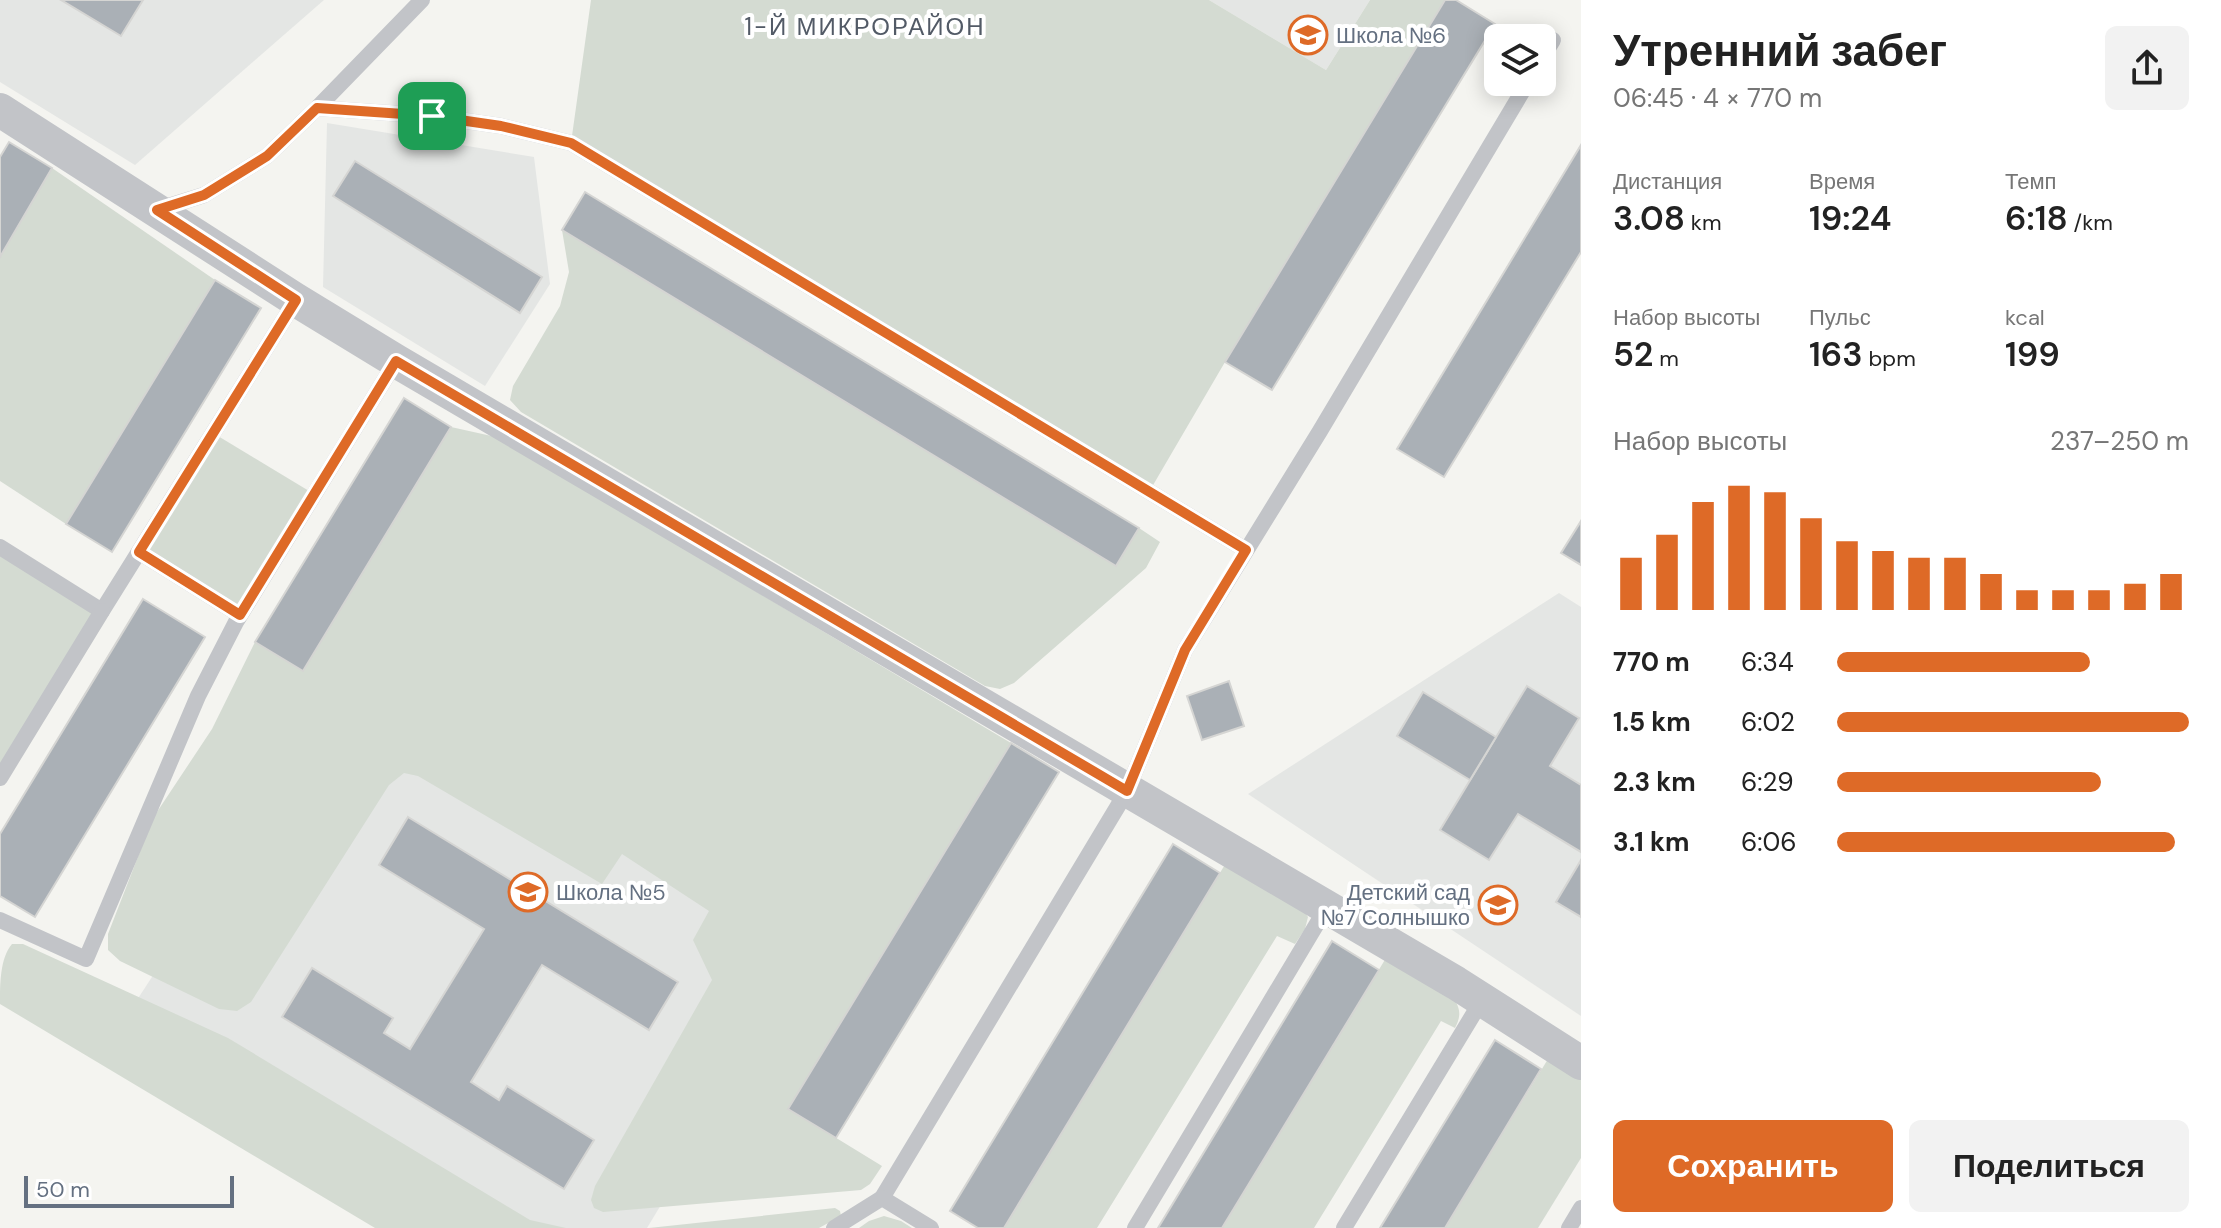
<!DOCTYPE html>
<html lang="ru">
<meta charset="utf-8">
<style>
body{margin:0;font-family:"DM Sans",sans-serif;background:#f2f2f2;color:#222;height:100vh;display:flex;flex-direction:column;font-size:30px;white-space:nowrap}
*{box-sizing:border-box;margin:0}
p{font-size:26px;color:#767676}
.icon{flex:none;width:44px;height:44px;fill:none;stroke:currentColor;stroke-width:2;stroke-linecap:round;stroke-linejoin:round}
.map{position:relative;flex:1;overflow:hidden}
.drawer{display:flex;flex-direction:column;background:#fff;width:640px}
.drawer>*{flex:none}
.controls{position:absolute;left:1484px;top:24px;display:grid;gap:16px}
.controls a{display:grid;place-items:center;width:72px;height:72px;border-radius:12px;background:#fff;box-shadow:0 4px 20px #0003;font-size:40px}
.scale{position:absolute;left:24px;bottom:20px;width:210px;box-sizing:border-box;padding-left:8px;border:4px solid #647081;border-top:0;font-size:22px;line-height:28px;white-space:nowrap;color:#647081;-webkit-text-stroke:6px #fff;paint-order:stroke}
.pin{position:absolute;display:grid;place-items:center;width:68px;height:68px;color:#fff;margin:-34px;border-radius:16px;box-shadow:0 4px 12px #0006}
.round{display:grid;place-items:center;flex:none;width:84px;height:84px;border-radius:12px;background:#f2f2f2}
.headline{display:flex;align-items:center;justify-content:space-between;height:136px;padding:0 32px}
h1{font-size:44px;font-weight:600;line-height:60px}
.figures{display:grid;grid-template-columns:repeat(3,1fr);gap:12px;height:136px;padding:8px 32px}
.figures div{display:grid;align-content:center}
.figures b{font-size:34px;font-weight:600}
.figures small{font-size:22px;font-weight:400}
.figures p{font-size:22px}
.chart{height:224px;padding:16px 32px}
.chart p{display:flex;justify-content:space-between}
.chart svg{width:100%;height:144px;margin-top:8px;stroke:#de6a27;stroke-width:6}
.button{display:flex;gap:16px;margin-top:auto;padding:16px 32px}
.button a{flex:1;height:92px;border-radius:12px;background:#de6a27;color:#fff;font-size:32px;font-weight:600;line-height:92px;text-align:center}
.button a+a{background:#f2f2f2;color:#222}
ul{padding:0 32px;list-style:none;font-size:26px}
li{display:grid;grid-template-columns:128px 96px 1fr;align-items:center;height:60px}
li i{height:20px;border-radius:10px;background:#de6a27}
main{display:flex;flex:1;min-height:0}
.map>svg:first-child{display:block}
.built{fill:#e4e6e4}
.green{fill:#d4dbd2}
.building{fill:#aab0b6;stroke:#d5d5d3;stroke-width:2}
.lines{fill:none;stroke-linecap:round;stroke-linejoin:round}
.service{stroke:#c2c4c8;stroke-width:16}
.minor{stroke:#c2c4c8;stroke-width:34}
.route-casing{stroke:#fff;stroke-width:16}
.route{stroke:#de6a27;stroke-width:10}
.labels{text-anchor:middle;dominant-baseline:central;stroke-width:8;stroke-linejoin:round;paint-order:stroke}
.poi-label{font-size:22px;fill:#647081;stroke:#fff;text-anchor:start}
.neighbourhood-label{font-size:24px;letter-spacing:2px;fill:#525a66;stroke:#fff}
</style>
<main>
<div class="map">
<svg width="1581" height="1228" viewBox="0 0 1581 1228">
<rect width="100%" height="100%" fill="#f4f4f0"/>
<g class="built">
<polygon points="0,0 324,0 135,165 0,82"/>
<polygon points="1209,0 1370,0 1326,70"/>
<polygon points="327,123 534,157 550,284 485,386 323,287"/>
<polygon points="488,462 944,736 647,1228 393,1228 105,1049"/>
<polygon points="1559,593 1581,607 1581,1016 1248,794"/>
</g>
<g class="green">
<polygon points="591,0 1209,0 1326,70 1370,0 1445,0 1225,362 1149,492 571,143"/>
<polygon points="52,168 215,280 66,524 0,481 0,257"/>
<polygon points="562,230 1116,566 1139,528 1160,542 1146,568 1014,683 1000,689 985,686 521,412 510,400 513,386 560,306 569,272"/>
<polygon points="451,427 496,437 1011,743 789,1109 882,1166 870,1184 861,1190 603,1212 594,1208 591,1200 595,1186 712,980 693,940 709,911 622,854 602,884 418,776 404,773 389,785 251,1002 237,1011 219,1009 120,961 108,950 108,934 153,818 212,729 255,642 303,670"/>
<polygon points="213,433 314,494 240,615 139,552"/>
<polygon points="0,547 102,611 0,778"/>
<polygon points="1226,863 1302,908 1308,917 1305,929 1295,944 1277,936 1097,1228 1002,1228"/>
<path d="M12 944H23L228 1038 530 1220 566 1228H375L0 1004C0 984 0 958 12 944Z"/>
<path d="M1386 958 1456 1002C1461 1012 1460 1018 1455 1028L1441 1021 1314 1228H1222Z"/>
<polygon points="1548,1059 1581,1079 1581,1158 1538,1228 1445,1228"/>
<polygon points="835,1208 840,1211 841,1216 819,1228 649,1228"/>
<polygon points="884,1216 901,1221 912,1228 859,1228 869,1221"/>
</g>
<g class="building">
<polygon points="61,0 143,0 121,36"/>
<polygon points="1445,0 1456,0 1495,24 1272,390 1225,362"/>
<polygon points="9,142 52,168 0,257 0,157"/>
<polygon points="1581,145 1581,252 1444,477 1397,449"/>
<polygon points="355,161 542,277 520,313 333,196"/>
<polygon points="585,192 1139,528 1116,566 562,230"/>
<polygon points="215,280 261,308 112,552 66,524"/>
<polygon points="404,398 451,427 303,671 255,642"/>
<polygon points="1581,521 1581,565 1561,553"/>
<polygon points="143,599 205,637 35,917 0,896 0,834"/>
<polygon points="1229,681 1244,726 1202,740 1187,696"/>
<polygon points="1527,686 1579,718 1550,766 1581,785 1581,852 1518,814 1489,860 1440,830"/>
<polygon points="1423,692 1496,737 1470,780 1397,736"/>
<polygon points="1011,743 1059,772 836,1138 788,1109"/>
<polygon points="408,817 678,982 649,1030 542,965 471,1082 499,1100 507,1086 594,1140 564,1189 282,1017 312,968 393,1018 384,1033 410,1049 484,929 379,865"/>
<polygon points="1173,844 1220,873 1004,1228 978,1228 950,1211"/>
<polygon points="1581,860 1581,917 1556,902"/>
<polygon points="1332,941 1379,970 1222,1228 1158,1228"/>
<polygon points="1495,1040 1541,1069 1445,1228 1380,1228"/>
</g>
<g class="lines">
<g class="service">
<polyline points="422,0 317,108 432,116 501,126 571,143 1246,550"/>
<polyline points="1542,58 1553,40"/>
<polyline points="159,209 204,195 267,156 317,108"/>
<polyline points="0,547 102,611 296,300"/>
<polyline points="139,552 240,615"/>
<polyline points="0,778 102,611"/>
<polyline points="0,920 86,959 198,696 236,622 396,361"/>
<polyline points="882,1198 1127,791 1185,650 1320,431 1528,82"/>
<polyline points="834,1228 882,1198 931,1228"/>
<polyline points="1135,1228 1327,907"/>
<polyline points="1344,1228 1482,1000"/>
<polyline points="1569,1228 1581,1208"/>
</g>
<polyline class="minor" points="0,110 296,300 396,361 1456,983 1581,1063"/>
</g>
<g class="lines">
<defs>
<polygon id="route" points="317,108 432,116 501,126 571,143 1246,550 1185,650 1127,791 396,361 240,615 139,552 296,300 157,210 204,195 267,156"/>
</defs>
<use href="#route" class="route-casing"/>
<use href="#route" class="route"/>
</g>
<defs>
<symbol id="school-ring" viewBox="-11 -11 22 22"><circle r="9.5" fill="#fff" stroke="#de6a27" stroke-width="1.5"/><path d="M0-5L7-2L0 1L-7-2ZM-4 1L0 2.5L4 1V4Q0 6-4 4Z" fill="#de6a27"/></symbol>
</defs>
<g fill-rule="evenodd">
<use href="#school-ring" x="1286" y="13" width="44" height="44"/>
<use href="#school-ring" x="506" y="870" width="44" height="44"/>
<use href="#school-ring" x="1476" y="883" width="44" height="44"/>
</g>
<g class="labels">
<g class="poi-label">
<text x="1336" y="35">Школа №6</text>
<text x="556" y="892">Школа №5</text>
<text x="1470" y="892" text-anchor="end">Детский сад<tspan x="1470" dy="25">№7 Солнышко</tspan></text>
</g>
<g class="neighbourhood-label">
<text x="865" y="26">1-Й МИКРОРАЙОН</text>
</g>
</g>
</svg>
<div class="controls">
<a><svg class="icon" aria-label="layers" viewBox="0 0 24 24"><path d="M12 4l9 5-9 5-9-5zM3 14l9 5 9-5"/></svg></a>
</div>
<div class="scale">50 m</div>
<div class="pin" style="left:432px;top:116px;background:#1e9e55"><svg class="icon" aria-label="arrive" viewBox="0 0 24 24"><path d="M6 21V4h12l-3 4 3 4H6"/></svg></div>
</div>
<section class="drawer">
<div class="headline"><div><h1>Утренний забег</h1><p>06:45 · 4 × 770 m</p></div><a class="round"><svg class="icon" aria-label="share" viewBox="0 0 24 24"><path d="M12 15V3M7 8l5-5 5 5M5 13v7h14v-7"/></svg></a></div>
<div class="figures">
<div><p>Дистанция</p><b>3.08<small> km</small></b></div>
<div><p>Время</p><b>19:24</b></div>
<div><p>Темп</p><b>6:18<small> /km</small></b></div>
</div>
<div class="figures">
<div><p>Набор высоты</p><b>52<small> m</small></b></div>
<div><p>Пульс</p><b>163<small> bpm</small></b></div>
<div><p>kcal</p><b>199</b></div>
</div>
<div class="chart"><p><span>Набор высоты</span>237–250 m</p>
<svg viewBox="0 0 160 44" preserveAspectRatio="none"><path d="M5 44V28M15 44V21M25 44V11M35 44V6M45 44V8M55 44V16M65 44V23M75 44V26M85 44V28M95 44V28M105 44V33M115 44V38M125 44V38M135 44V38M145 44V36M155 44V33"/></svg>
</div>
<ul>
<li><b>770 m</b>6:34<i style="width:72%"></i></li>
<li><b>1.5 km</b>6:02<i style="width:100%"></i></li>
<li><b>2.3 km</b>6:29<i style="width:75%"></i></li>
<li><b>3.1 km</b>6:06<i style="width:96%"></i></li>
</ul>
<div class="button"><a>Сохранить</a><a>Поделиться</a></div>
</section>
</main>
